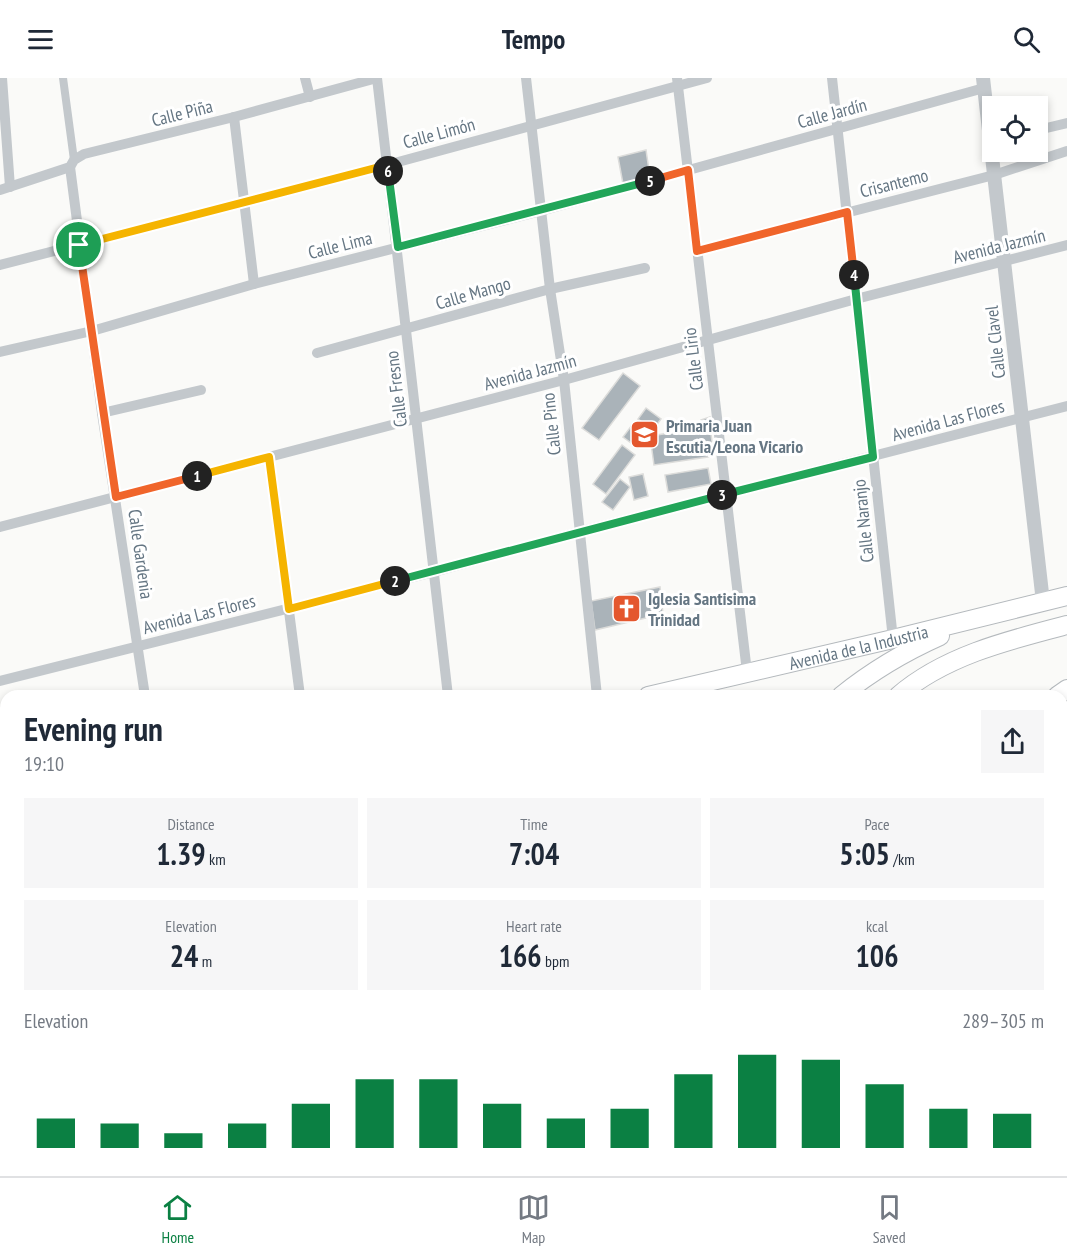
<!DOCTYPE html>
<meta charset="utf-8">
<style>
body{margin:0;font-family:"PT Sans Narrow",sans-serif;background:#f6f6f7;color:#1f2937;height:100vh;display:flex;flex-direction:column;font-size:22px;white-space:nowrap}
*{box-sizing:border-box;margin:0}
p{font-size:20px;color:#747a83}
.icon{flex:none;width:33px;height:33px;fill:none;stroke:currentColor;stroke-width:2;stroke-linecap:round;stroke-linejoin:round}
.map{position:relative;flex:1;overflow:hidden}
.sheet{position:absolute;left:0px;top:612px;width:1068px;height:486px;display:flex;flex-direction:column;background:#fff;border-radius:18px 18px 0 0;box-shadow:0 3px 9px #0003}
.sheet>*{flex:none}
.fabs{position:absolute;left:982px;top:18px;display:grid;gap:12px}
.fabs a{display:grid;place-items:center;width:66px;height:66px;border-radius:0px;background:#fff;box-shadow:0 3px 9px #0003;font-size:30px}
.pin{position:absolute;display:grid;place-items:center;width:51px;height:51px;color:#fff;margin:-26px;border:3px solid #fff;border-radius:50%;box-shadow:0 2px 6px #0007}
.km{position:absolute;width:30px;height:30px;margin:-15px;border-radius:50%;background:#222;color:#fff;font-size:16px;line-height:30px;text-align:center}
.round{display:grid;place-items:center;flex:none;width:63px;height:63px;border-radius:0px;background:#f6f6f7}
.head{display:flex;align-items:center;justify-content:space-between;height:102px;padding:0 24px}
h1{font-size:33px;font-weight:800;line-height:45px}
.stats{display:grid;grid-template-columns:repeat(3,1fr);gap:9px;height:102px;padding:6px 24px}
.stats div{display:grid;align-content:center;border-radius:0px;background:#f6f6f7;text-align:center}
.stats b{font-size:30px;font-weight:800}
.stats small{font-size:16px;font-weight:400}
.stats p{font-size:16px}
.chart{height:168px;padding:12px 24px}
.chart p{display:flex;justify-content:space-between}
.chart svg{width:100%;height:108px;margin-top:6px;stroke:#0b8043;stroke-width:6}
header{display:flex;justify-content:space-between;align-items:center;height:78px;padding:0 24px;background:#fff;font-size:27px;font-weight:800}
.dock{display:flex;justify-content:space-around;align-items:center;height:84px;border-top:2px solid #e0e1e3;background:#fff;font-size:16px;color:#747a83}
.dock a{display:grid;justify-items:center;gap:3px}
.dock .current{color:#0b8043}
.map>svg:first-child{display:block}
.building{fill:#aab3b9;stroke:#dcdcda;stroke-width:1.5}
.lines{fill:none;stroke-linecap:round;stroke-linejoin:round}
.trunk-casing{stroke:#b4b9bd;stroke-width:20}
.pedestrian{stroke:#c3c8cc;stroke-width:8}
.minor{stroke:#c3c8cc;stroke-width:10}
.tertiary{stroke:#c3c8cc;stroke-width:14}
.trunk{stroke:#fff;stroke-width:18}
.rail{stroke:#a2aab0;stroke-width:4;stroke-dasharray:9 4.5;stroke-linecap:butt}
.split-1-casing{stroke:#fff;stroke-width:12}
.split-2-casing{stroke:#fff;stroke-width:12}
.split-3-casing{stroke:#fff;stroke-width:12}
.split-4-casing{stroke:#fff;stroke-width:12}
.split-5-casing{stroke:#fff;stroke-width:12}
.split-6-casing{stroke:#fff;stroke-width:12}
.split-7-casing{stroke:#fff;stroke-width:12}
.split-1{stroke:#f0652b;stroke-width:8}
.split-2{stroke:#f5b400;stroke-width:8}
.split-3{stroke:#22a559;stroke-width:8}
.split-4{stroke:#22a559;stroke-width:8}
.split-5{stroke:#f0652b;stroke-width:8}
.split-6{stroke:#22a559;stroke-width:8}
.split-7{stroke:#f5b400;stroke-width:8}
.labels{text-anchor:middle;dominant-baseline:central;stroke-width:6;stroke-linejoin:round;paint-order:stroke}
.street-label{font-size:18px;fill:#657683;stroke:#fff}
.poi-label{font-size:18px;font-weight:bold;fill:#657683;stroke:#fff;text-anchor:start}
</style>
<header><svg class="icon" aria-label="menu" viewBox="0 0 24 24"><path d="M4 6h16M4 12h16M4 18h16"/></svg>Tempo<svg class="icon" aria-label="search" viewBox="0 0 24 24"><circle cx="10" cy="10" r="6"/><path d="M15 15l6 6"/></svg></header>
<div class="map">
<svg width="1067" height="1098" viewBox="0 0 1067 1098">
<rect width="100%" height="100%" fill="#fafaf8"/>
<g class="building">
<polygon points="646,72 650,99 623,106 618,79"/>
<polygon points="623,295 640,308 599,362 582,350"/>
<polygon points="646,330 661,341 653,352 638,341"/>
<polygon points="710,339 713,346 703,349 701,342"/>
<polygon points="632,347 647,358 638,370 623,359"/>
<polygon points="710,349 714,378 654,387 650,358"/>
<polygon points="622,367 635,377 606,416 593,406"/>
<polygon points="708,390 711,406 668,414 665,397"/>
<polygon points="643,396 648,418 634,422 629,399"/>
<polygon points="620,401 630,409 613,432 602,424"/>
<polygon points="660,509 663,536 595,552 591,523"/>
</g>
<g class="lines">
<defs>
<g id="trunk">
<path id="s1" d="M648 618 893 561 1067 518"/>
<path d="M841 618C872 593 904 574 940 558"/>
<path d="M898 618C944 578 1009 562 1067 547"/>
<polyline points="1057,618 1067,611"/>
<polyline points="0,782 6,781"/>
<polyline points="0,813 6,811"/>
<polyline points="0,930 6,930"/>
<polyline points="761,1092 764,1098"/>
<polyline points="786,1092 789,1098"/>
</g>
</defs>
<use href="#trunk" class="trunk-casing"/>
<polyline class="pedestrian" points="63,0 74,82"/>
<g class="minor">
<polyline points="2,0 10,109"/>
<polyline points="305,0 310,19"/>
<polyline points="377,0 448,618"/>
<polyline points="526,0 550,211 564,302 597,618"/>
<polyline points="677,0 747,594"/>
<polyline points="832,0 893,561"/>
<polyline points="234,39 254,206"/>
<polyline points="1038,52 1067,45"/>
<polyline points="70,89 102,335 145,618"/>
<polyline points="0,112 70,89 74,82 84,76 234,39 377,0"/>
<polyline points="697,173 994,97 1067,73"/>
<polyline points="0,187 387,87 707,0"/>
<polyline points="0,274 92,253 254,206 541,133 984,10"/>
<polyline points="317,275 550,211 645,190"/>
<polyline points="102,335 201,312"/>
<polyline points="269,379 300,618"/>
<polyline points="0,449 564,302 856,221 1067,167"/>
<polyline points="0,603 434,494 578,454 1067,328"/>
<polyline points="0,666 6,716"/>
</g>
<polyline class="tertiary" points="983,0 1043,524"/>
<use href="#trunk" class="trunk"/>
<g class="rail">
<polyline points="1062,662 1067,659"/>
<polyline points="0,1051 6,1051"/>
<polyline points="0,1060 6,1060"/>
<polyline points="344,1092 358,1098"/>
<polyline points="385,1092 393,1098"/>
<polyline points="401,1092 408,1098"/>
<polyline points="479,1092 486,1098"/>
<polyline points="493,1092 500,1098"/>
<polyline points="505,1092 512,1098"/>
<polyline points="517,1092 524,1098"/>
<polyline points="531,1092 538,1098"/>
<polyline points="546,1092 553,1098"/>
<polyline points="559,1092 566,1098"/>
<polyline points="573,1092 580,1098"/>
<polyline points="595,1092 604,1098"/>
<polyline points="620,1092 627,1098"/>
<polyline points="639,1092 645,1098"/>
<polyline points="663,1092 665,1098"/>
<polyline points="129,1098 158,1092"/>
</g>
</g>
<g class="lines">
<defs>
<polyline id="split-1" points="79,167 116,419 197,398"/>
<polyline id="split-2" points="197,398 269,379 289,531 395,503"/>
<polyline id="split-3" points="395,503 722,417"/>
<polyline id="split-4" points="722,417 873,379 854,197"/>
<polyline id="split-5" points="650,103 688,92 697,173 847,134 854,197"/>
<polyline id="split-6" points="388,93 398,169 650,103"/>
<polyline id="split-7" points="79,167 387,87 388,93"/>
</defs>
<use href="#split-1" class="split-1-casing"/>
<use href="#split-2" class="split-2-casing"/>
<use href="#split-3" class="split-3-casing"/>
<use href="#split-4" class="split-4-casing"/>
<use href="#split-5" class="split-5-casing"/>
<use href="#split-6" class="split-6-casing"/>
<use href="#split-7" class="split-7-casing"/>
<use href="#split-1" class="split-1"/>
<use href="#split-2" class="split-2"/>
<use href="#split-3" class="split-3"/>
<use href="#split-4" class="split-4"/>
<use href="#split-5" class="split-5"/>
<use href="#split-6" class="split-6"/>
<use href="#split-7" class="split-7"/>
</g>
<defs>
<symbol id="school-square" viewBox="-11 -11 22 22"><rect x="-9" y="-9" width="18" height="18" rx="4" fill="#e4572e" stroke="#fff"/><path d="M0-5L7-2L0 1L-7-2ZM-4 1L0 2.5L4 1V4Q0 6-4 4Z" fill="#fff"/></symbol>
<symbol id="church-square" viewBox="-11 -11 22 22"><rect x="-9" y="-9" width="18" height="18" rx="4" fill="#e4572e" stroke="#fff"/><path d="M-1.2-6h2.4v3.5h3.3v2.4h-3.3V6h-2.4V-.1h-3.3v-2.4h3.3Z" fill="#fff"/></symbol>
</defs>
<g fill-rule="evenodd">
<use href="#school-square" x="628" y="340" width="33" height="33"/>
<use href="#church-square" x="610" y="514" width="33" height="33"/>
</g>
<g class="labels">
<g class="street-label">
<text transform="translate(182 35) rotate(-14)">Calle Piña</text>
<text transform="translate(832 35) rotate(-15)">Calle Jardín</text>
<text transform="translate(439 55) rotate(-15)">Calle Limón</text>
<text transform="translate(894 105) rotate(-14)">Crisantemo</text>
<text transform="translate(340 167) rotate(-14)">Calle Lima</text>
<text transform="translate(999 168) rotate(-14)">Avenida Jazmín</text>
<text transform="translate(473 215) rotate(-16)">Calle Mango</text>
<text transform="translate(995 264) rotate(-96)">Calle Clavel</text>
<text transform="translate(693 281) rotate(-97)">Calle Lirio</text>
<text transform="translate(530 294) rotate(-15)">Avenida Jazmín</text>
<text transform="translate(396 311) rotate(-97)">Calle Fresno</text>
<text transform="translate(948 342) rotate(-15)">Avenida Las Flores</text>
<text transform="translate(551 346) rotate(-96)">Calle Pino</text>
<text transform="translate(863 443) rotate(-96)">Calle Naranjo</text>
<text transform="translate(141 476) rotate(82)">Calle Gardenia</text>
<text transform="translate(199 536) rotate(-14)">Avenida Las Flores</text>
<text stroke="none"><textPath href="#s1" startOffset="216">Avenida de la Industria</textPath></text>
</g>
<g class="poi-label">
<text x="666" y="347">Primaria Juan<tspan x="666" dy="21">Escutia/Leona Vicario</tspan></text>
<text x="648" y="520">Iglesia Santisima<tspan x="648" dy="21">Trinidad</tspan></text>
</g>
</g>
</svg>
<div class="fabs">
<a><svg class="icon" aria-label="locate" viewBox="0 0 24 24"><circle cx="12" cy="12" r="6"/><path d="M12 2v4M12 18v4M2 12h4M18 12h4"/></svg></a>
</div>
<div class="pin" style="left:79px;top:167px;background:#1e9e55"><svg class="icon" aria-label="arrive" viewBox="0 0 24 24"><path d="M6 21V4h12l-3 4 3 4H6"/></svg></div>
<b class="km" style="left:197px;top:398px">1</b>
<b class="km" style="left:395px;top:503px">2</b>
<b class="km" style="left:722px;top:417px">3</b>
<b class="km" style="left:854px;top:197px">4</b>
<b class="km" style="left:650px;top:103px">5</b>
<b class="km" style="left:388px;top:93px">6</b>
<section class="sheet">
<div class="head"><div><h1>Evening run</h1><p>19:10</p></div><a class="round"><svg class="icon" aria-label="share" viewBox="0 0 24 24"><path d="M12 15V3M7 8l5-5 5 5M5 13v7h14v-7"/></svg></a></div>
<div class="stats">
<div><p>Distance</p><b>1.39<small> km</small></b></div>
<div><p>Time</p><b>7:04</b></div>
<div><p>Pace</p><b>5:05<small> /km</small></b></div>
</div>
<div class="stats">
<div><p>Elevation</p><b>24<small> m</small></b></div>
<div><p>Heart rate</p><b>166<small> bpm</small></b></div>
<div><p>kcal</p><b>106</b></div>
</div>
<div class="chart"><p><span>Elevation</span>289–305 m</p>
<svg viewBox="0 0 160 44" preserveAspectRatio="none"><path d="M5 44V32M15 44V34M25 44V38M35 44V34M45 44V26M55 44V16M65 44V16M75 44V26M85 44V32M95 44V28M105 44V14M115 44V6M125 44V8M135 44V18M145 44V28M155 44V30"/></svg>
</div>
</section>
</div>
<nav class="dock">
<a class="current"><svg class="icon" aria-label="home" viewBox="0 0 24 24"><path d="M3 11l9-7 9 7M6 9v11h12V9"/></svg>Home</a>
<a><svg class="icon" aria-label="map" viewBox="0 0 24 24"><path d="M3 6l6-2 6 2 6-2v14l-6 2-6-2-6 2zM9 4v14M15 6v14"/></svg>Map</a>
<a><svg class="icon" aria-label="saved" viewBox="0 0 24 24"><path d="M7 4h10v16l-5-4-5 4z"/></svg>Saved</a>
</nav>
